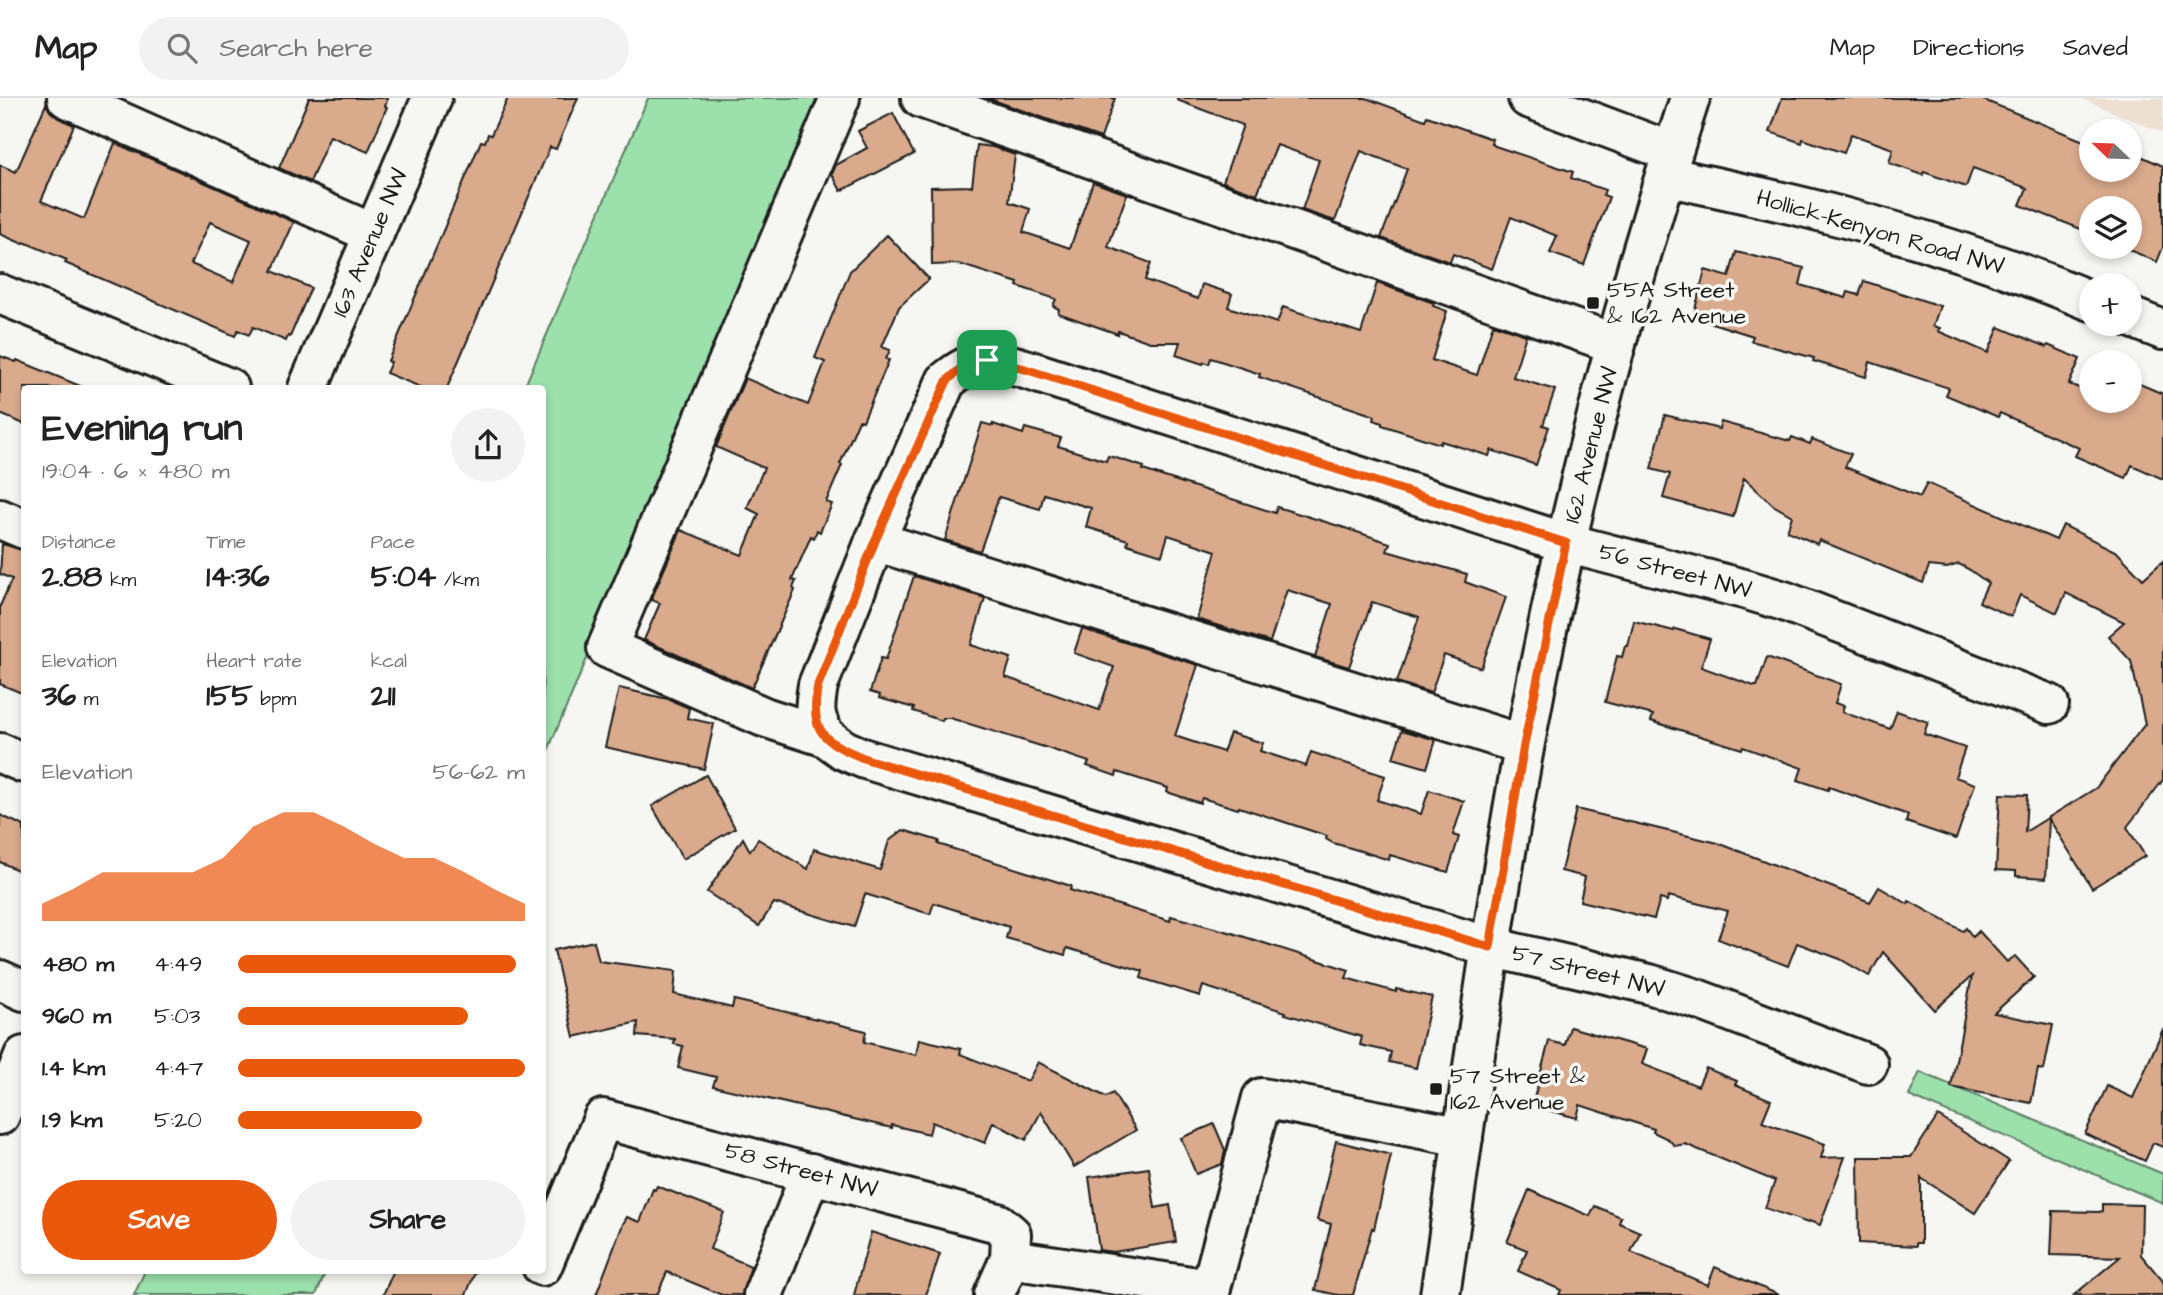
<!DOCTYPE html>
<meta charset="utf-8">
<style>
body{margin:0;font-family:"Architects Daughter",sans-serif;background:#f2f2f2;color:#222;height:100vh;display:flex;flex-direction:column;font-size:26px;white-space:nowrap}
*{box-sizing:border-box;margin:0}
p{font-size:23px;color:#767676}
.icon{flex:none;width:38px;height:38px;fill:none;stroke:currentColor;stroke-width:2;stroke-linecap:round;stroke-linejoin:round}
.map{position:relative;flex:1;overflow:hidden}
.panel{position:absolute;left:21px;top:287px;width:525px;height:889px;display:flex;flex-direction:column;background:#fff;border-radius:7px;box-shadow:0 4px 10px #0003}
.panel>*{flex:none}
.needle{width:46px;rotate:293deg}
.fabs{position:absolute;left:2079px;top:21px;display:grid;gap:14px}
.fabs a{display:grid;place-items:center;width:63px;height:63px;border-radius:50%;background:#fff;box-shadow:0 4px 10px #0003;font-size:35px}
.pin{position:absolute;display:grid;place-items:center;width:60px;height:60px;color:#fff;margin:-30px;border-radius:14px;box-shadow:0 4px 10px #0006}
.round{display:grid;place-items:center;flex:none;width:74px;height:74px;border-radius:37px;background:#f2f2f2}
.summary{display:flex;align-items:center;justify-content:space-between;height:119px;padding:0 21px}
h1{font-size:38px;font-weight:700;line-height:52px}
.metrics{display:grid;grid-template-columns:repeat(3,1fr);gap:10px;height:119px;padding:7px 21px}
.metrics div{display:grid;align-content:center}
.metrics b{font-size:30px;font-weight:700}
.metrics small{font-size:19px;font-weight:400}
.metrics p{font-size:19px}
.chart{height:196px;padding:14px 21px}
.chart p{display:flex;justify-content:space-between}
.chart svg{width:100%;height:126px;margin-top:7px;fill:#ea580c;opacity:.7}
.cta{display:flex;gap:14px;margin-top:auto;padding:14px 21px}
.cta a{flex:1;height:80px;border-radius:42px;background:#ea580c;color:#fff;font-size:28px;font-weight:700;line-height:80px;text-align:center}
.cta a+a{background:#f2f2f2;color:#222}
ul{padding:0 21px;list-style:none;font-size:23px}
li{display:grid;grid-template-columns:112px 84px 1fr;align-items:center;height:52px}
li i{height:18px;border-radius:9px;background:#ea580c}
header{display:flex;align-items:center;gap:42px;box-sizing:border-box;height:98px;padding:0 35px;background:#fff;border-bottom:2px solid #e0e0e0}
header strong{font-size:33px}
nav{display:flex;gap:38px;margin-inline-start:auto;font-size:24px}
.search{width:490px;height:63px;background:#f2f2f2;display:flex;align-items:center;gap:18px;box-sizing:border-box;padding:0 24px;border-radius:38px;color:#767676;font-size:26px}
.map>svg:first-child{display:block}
.built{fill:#eedfd3}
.green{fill:#9ce0ac;stroke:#5c7e64;stroke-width:2}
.building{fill:#daaa8c;stroke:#1c1c1c;stroke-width:2;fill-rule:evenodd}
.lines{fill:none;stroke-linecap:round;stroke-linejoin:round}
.minor-casing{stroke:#1c1c1c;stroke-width:44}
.minor{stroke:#f6f6f2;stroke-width:38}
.route-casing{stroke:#fff;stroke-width:14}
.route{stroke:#ea580c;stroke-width:9}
.poi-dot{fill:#1c1c1c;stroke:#f6f6f2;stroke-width:2.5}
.labels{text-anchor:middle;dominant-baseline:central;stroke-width:7;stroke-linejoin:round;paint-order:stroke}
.street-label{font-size:23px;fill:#1c1c1c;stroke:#f6f6f2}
.poi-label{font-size:23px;fill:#1c1c1c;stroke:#f6f6f2;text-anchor:start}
</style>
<header>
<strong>Map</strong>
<div class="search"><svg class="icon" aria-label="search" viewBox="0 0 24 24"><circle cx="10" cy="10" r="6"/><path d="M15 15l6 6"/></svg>Search here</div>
<nav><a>Map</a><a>Directions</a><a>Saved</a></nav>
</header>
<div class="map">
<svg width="2163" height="1197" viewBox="0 0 2163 1197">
<rect width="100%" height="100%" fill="#f6f6f2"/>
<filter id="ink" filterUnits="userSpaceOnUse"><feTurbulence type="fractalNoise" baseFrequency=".0143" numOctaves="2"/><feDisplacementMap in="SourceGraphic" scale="14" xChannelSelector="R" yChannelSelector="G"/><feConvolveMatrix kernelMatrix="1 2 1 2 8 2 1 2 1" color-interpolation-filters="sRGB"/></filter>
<g filter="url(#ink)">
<polygon class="built" points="2080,0 2163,0 2163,35"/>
<g class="green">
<polygon points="648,0 825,0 543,664 542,290 524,290"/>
<polygon points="1920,974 2163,1076 2163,1105 1909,998"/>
<polygon points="145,1173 145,1172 326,1173 316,1197 134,1197"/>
</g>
<g class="building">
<polygon points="309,0 388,0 385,8 387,9 368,54 330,38 310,84 279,70"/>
<polygon points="508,0 578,0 556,51 550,49 447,290 423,290 386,275 391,264 388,263 481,43 485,44 488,36 491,37"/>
<polygon points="987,0 1115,0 1101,40"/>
<polygon points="1177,0 1366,0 1425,22 1427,18 1492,41 1491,45 1495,48 1573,74 1571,80 1605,92 1603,97 1609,99 1584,167 1550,155 1557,138 1511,119 1492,171 1453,156 1450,164 1381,140 1407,71 1361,53 1335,123 1302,112 1319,62 1277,47 1257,96 1223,84 1243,27 1177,2"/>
<polygon points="1782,0 1979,0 2091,46 2091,72 2130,72 2130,53 2163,68 2163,149 2157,164 2123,149 2130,149 2130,110 2091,110 2091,135 2020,107 2027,90 1973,70 1966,89 1924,74 1923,77 1889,65 1893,51 1851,36 1844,55 1803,41 1802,45 1770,34"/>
<path d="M46 6 50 13 58 20 74 27 41 103 84 121 115 45 294 124 272 173 311 190 290 239 288 238 286 243 253 229 249 237 238 232 235 238 65 165 67 162 24 144 23 146 0 136V67L16 74ZM210 124 251 142 233 184 191 166Z"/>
<polygon points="893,15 914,56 841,93 832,76 836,67 867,50 858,33"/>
<polygon points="977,47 993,49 1015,57 1009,104 1030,111 1023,134 1070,150 1093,84 1127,96 1108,149 1151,165 1145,182 1198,201 1202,186 1232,196 1228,209 1277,225 1283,209 1361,235 1377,185 1434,205 1433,208 1447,213 1432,262 1477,277 1493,226 1526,237 1513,279 1555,292 1543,327 1549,329 1536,367 1491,352 1489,358 1441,343 1440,346 1382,327 1382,325 1374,322 1375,318 1259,279 1260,276 1211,260 1209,266 1204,264 1203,266 1176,257 1180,244 1150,244 1118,233 1118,236 1058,215 1059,211 1053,208 1056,201 1017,188 1018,185 959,166 932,167 931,89 972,88"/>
<polygon points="887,137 929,181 899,209 882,249 890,252 886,261 889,262 863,323 859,322 840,366 842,367 826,404 832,406 820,434 817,432 814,440 811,438 792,482 796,483 793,490 795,492 752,590 644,542 660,505 651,502 681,432 742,457 759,416 747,410 764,370 716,349 745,280 808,307 825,264 815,260 850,173"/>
<polygon points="1736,154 1804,170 1800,187 1846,200 1848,194 1859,197 1864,183 1940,208 1933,228 1940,230 1938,233 1988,255 1999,229 2047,249 2048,247 2080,261 2069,286 2091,295 2091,303 2108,303 2122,309 2124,303 2130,303 2130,290 2133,283 2163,296 2163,381 2132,367 2126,380 2075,358 2079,350 2000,315 1998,319 1946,297 1949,290 1870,264 1866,279 1813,263 1814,260 1751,243 1753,238 1693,219 1705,172 1729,179"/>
<polygon points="0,258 16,264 17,262 85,290 24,290 24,326 0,316"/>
<polygon points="1665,317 1719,331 1721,324 1790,343 1792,339 1810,346 1812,341 1851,356 1845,369 1920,399 1927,385 2056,442 2063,427 2117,454 2143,481 2163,463 2163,682 2127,729 2145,758 2092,790 2049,721 2046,780 2016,778 2016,773 1996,772 2000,696 2027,697 2025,734 2096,690 2145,626 2131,563 2108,538 2124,524 2066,495 2057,515 2020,497 2011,519 1979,504 1988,485 1970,472 1959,466 1947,470 1929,468 1923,485 1819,442 1817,446 1787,433 1792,418 1773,407 1744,380 1733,419 1663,400 1670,376 1651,371"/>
<polygon points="982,325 993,328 993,326 1023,336 1025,330 1061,340 1058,348 1106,363 1108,358 1116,360 1144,369 1143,372 1275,415 1277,409 1342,429 1390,445 1387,453 1467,476 1465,484 1506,499 1481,570 1444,557 1431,595 1397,584 1419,519 1372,504 1349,569 1315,559 1332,506 1287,492 1270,544 1197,521 1216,453 1168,437 1162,457 1127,446 1128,442 1086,429 1091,410 1044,396 1040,411 999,399 980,453 945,442"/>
<polygon points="2,446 24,452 24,596 0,586 0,508 12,481 0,476"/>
<polygon points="914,478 985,500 971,547 1011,560 1005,579 1099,612 1114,569 1074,555 1082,531 1198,567 1175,638 1223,654 1230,635 1263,645 1260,653 1306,668 1311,654 1385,678 1377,702 1421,716 1429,692 1464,703 1453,737 1459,739 1448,774 1390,757 1389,762 1361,753 1333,745 1326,741 1327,738 1239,709 1238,711 1202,700 1200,705 1167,694 1168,690 1117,674 1116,678 1087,668 1089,664 1044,649 950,620 943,620 942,623 913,613 914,610 879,600 880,597 870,594 881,560 886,561"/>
<polygon points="1634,523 1674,533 1675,531 1710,541 1701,569 1754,588 1757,588 1767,559 1841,586 1835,605 1844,608 1842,614 1890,631 1897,613 1928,624 1924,636 1965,650 1955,679 1975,686 1956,741 1906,724 1908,717 1829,689 1828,692 1798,682 1802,670 1743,649 1742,651 1651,623 1653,617 1605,604 1617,558 1622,559 1625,548 1628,548"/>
<polygon points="619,590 668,601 689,610 687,620 714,626 704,671 605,649"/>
<polygon points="1402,632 1436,642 1427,670 1393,660"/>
<polygon points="706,677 735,730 683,761 652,708"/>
<polygon points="1576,711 1718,745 1870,804 1879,789 1908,806 1909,803 1963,833 1966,830 1973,839 1979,833 2007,864 2015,858 2034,879 1994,915 2053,927 2044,972 2038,971 2031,1005 1951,989 1972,878 1935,912 1883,854 1869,878 1840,861 1797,845 1788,868 1718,841 1728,813 1668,798 1667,803 1660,801 1654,821 1580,803 1585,779 1561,773"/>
<polygon points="0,717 24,728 24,775 0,764"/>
<polygon points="903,732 939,743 938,746 1071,788 1070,792 1170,823 1171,818 1229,834 1349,872 1346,880 1396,894 1396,891 1432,899 1416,970 1389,964 1391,954 1360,947 1362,939 1285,916 1286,914 1203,888 1200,898 1141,880 1143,873 1067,850 1065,857 1006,840 1009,829 934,805 930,816 865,796 854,829 774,805 759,828 707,794 743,740 750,753 758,741 808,771 814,751 880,772 889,743"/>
<polygon points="594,843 599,863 676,873 674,896 732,910 734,902 821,922 866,933 864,944 916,957 919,941 961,951 960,956 1028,983 1038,964 1106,999 1113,995 1136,1032 1074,1069 1041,1014 1026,1042 993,1024 985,1045 932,1024 929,1036 892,1027 892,1030 713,988 716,979 678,970 683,948 674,946 675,941 637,938 638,924 574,939 554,852"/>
<polygon points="1570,929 1647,951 1642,966 1698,988 1706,970 1737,983 1735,987 1771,1002 1762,1024 1825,1046 1821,1060 1845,1059 1820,1127 1809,1123 1808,1125 1765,1110 1775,1083 1685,1046 1675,1048 1668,1041 1653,1034 1654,1031 1580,1007 1577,1020 1532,1008 1549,943 1565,947"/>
<polygon points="2163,931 2163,1049 2153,1045 2145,1063 2085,1036 2107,988 2133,1000"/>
<polygon points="1938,1018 2009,1063 1975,1115 1921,1080 1921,1145 1916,1145 1916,1148 1859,1145 1858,1059 1911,1059"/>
<polygon points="1214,1026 1225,1052 1222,1066 1196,1076 1181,1040"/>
<polygon points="1336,1043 1391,1057 1374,1131 1372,1130 1353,1197 1338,1197 1315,1192 1331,1126 1317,1122"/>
<polygon points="1149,1070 1155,1110 1170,1107 1176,1144 1113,1154 1099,1152 1089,1079"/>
<polygon points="657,1088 724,1114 710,1151 751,1168 742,1197 722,1197 667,1174 657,1197 596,1197 623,1126 627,1119 640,1124 653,1091 655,1092"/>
<polygon points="1529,1092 1590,1118 1595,1108 1621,1119 1619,1125 1640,1134 1631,1154 1708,1187 1715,1169 1779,1197 1559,1197 1561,1192 1518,1173 1527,1152 1507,1144"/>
<polygon points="2102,1106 2142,1107 2141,1157 2163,1183 2163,1197 2074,1197 2120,1159 2051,1157 2053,1113 2099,1114 2102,1113"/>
<polygon points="871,1134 940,1156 926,1197 854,1197"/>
<polygon points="394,1172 476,1172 466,1197 383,1197"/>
</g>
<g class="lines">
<defs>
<g id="minor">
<polyline points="67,0 374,136"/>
<polyline points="840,0 607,550 764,619 826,639 844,652 865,661 1490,849 1649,886 1697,901 1868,966"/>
<polyline points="921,0 1616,246"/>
<polyline points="1528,0 1672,54"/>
<path d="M1665 78C1714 89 1763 99 1811 111 1907 135 2000 165 2091 203"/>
<polyline points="0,196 229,290"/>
<polyline points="2130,219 2163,232"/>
<polyline points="308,290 432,0"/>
<polyline points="0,421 24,431"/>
<polyline points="875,443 1524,647"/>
<path d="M826 639C813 619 814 611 818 587L875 443 946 283C975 258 991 261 1025 271L1566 445 1744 491 1784 503 2049 606"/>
<polyline points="0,655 24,665"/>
<polyline points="0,882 24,893"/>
<polyline points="0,1017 24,958"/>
<polyline points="1010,1161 1211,1191"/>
<polyline points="542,1168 603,1021 998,1125 1011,1136 1010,1161 994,1197"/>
<polyline points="763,1197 811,1075"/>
<polyline points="1209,1197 1262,1000 1463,1039"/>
<path d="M1440 1197C1467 1014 1491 831 1524 650 1564 430 1620 212 1690 0"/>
</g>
</defs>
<use href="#minor" class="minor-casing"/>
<use href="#minor" class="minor"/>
</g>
</g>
<g class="lines" filter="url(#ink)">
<defs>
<path id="route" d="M987 262 1025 271 1566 445 1524 647 1490 849 866 661C824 644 809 635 818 587L875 443 947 283 960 271Z"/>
</defs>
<use href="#route" class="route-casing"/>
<use href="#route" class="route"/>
</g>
<g class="poi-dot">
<rect x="1586" y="198" width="14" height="14" rx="3.5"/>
<rect x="1429" y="984" width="14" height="14" rx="3.5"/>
</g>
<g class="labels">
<g class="street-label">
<text transform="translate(1880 134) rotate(16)">Hollick-Kenyon Road NW</text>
<text transform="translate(370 145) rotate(-67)">163 Avenue NW</text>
<text transform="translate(1591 347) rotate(-76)">162 Avenue NW</text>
<text transform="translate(1675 473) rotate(15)">56 Street NW</text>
<text transform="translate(1588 873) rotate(14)">57 Street NW</text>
<text transform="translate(801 1072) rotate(15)">58 Street NW</text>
</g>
<g class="poi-label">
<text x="1607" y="192">55A Street<tspan x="1607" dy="26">&amp; 162 Avenue</tspan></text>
<text x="1450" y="978">57 Street &amp;<tspan x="1450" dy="26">162 Avenue</tspan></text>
</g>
</g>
</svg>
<div class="fabs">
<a><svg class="needle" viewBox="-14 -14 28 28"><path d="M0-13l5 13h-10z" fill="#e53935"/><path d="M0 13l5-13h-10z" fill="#767676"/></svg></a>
<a><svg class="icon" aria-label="layers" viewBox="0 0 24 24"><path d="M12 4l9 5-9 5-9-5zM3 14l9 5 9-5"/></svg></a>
<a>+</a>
<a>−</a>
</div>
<div class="pin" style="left:987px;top:262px;background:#1e9e55"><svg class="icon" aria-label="arrive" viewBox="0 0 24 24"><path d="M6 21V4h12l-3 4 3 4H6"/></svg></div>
<section class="panel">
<div class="summary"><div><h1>Evening run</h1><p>19:04 · 6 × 480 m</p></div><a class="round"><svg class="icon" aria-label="share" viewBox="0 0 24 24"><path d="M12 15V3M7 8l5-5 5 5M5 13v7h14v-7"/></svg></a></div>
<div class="metrics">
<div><p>Distance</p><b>2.88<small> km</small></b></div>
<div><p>Time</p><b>14:36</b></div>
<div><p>Pace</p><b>5:04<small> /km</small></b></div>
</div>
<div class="metrics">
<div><p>Elevation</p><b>36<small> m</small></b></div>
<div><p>Heart rate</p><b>155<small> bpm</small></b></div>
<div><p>kcal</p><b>211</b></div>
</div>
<div class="chart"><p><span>Elevation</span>56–62 m</p>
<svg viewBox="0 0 160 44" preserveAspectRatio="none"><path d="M0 44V38L10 33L20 27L30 27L40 27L50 27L60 22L70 11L80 6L90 6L100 11L110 17L120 22L130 22L140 27L150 33L160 38V44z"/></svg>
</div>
<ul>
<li><b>480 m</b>4:49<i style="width:97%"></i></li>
<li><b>960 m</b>5:03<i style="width:80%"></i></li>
<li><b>1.4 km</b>4:47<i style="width:100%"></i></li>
<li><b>1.9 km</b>5:20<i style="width:64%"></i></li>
</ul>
<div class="cta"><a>Save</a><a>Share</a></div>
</section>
</div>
